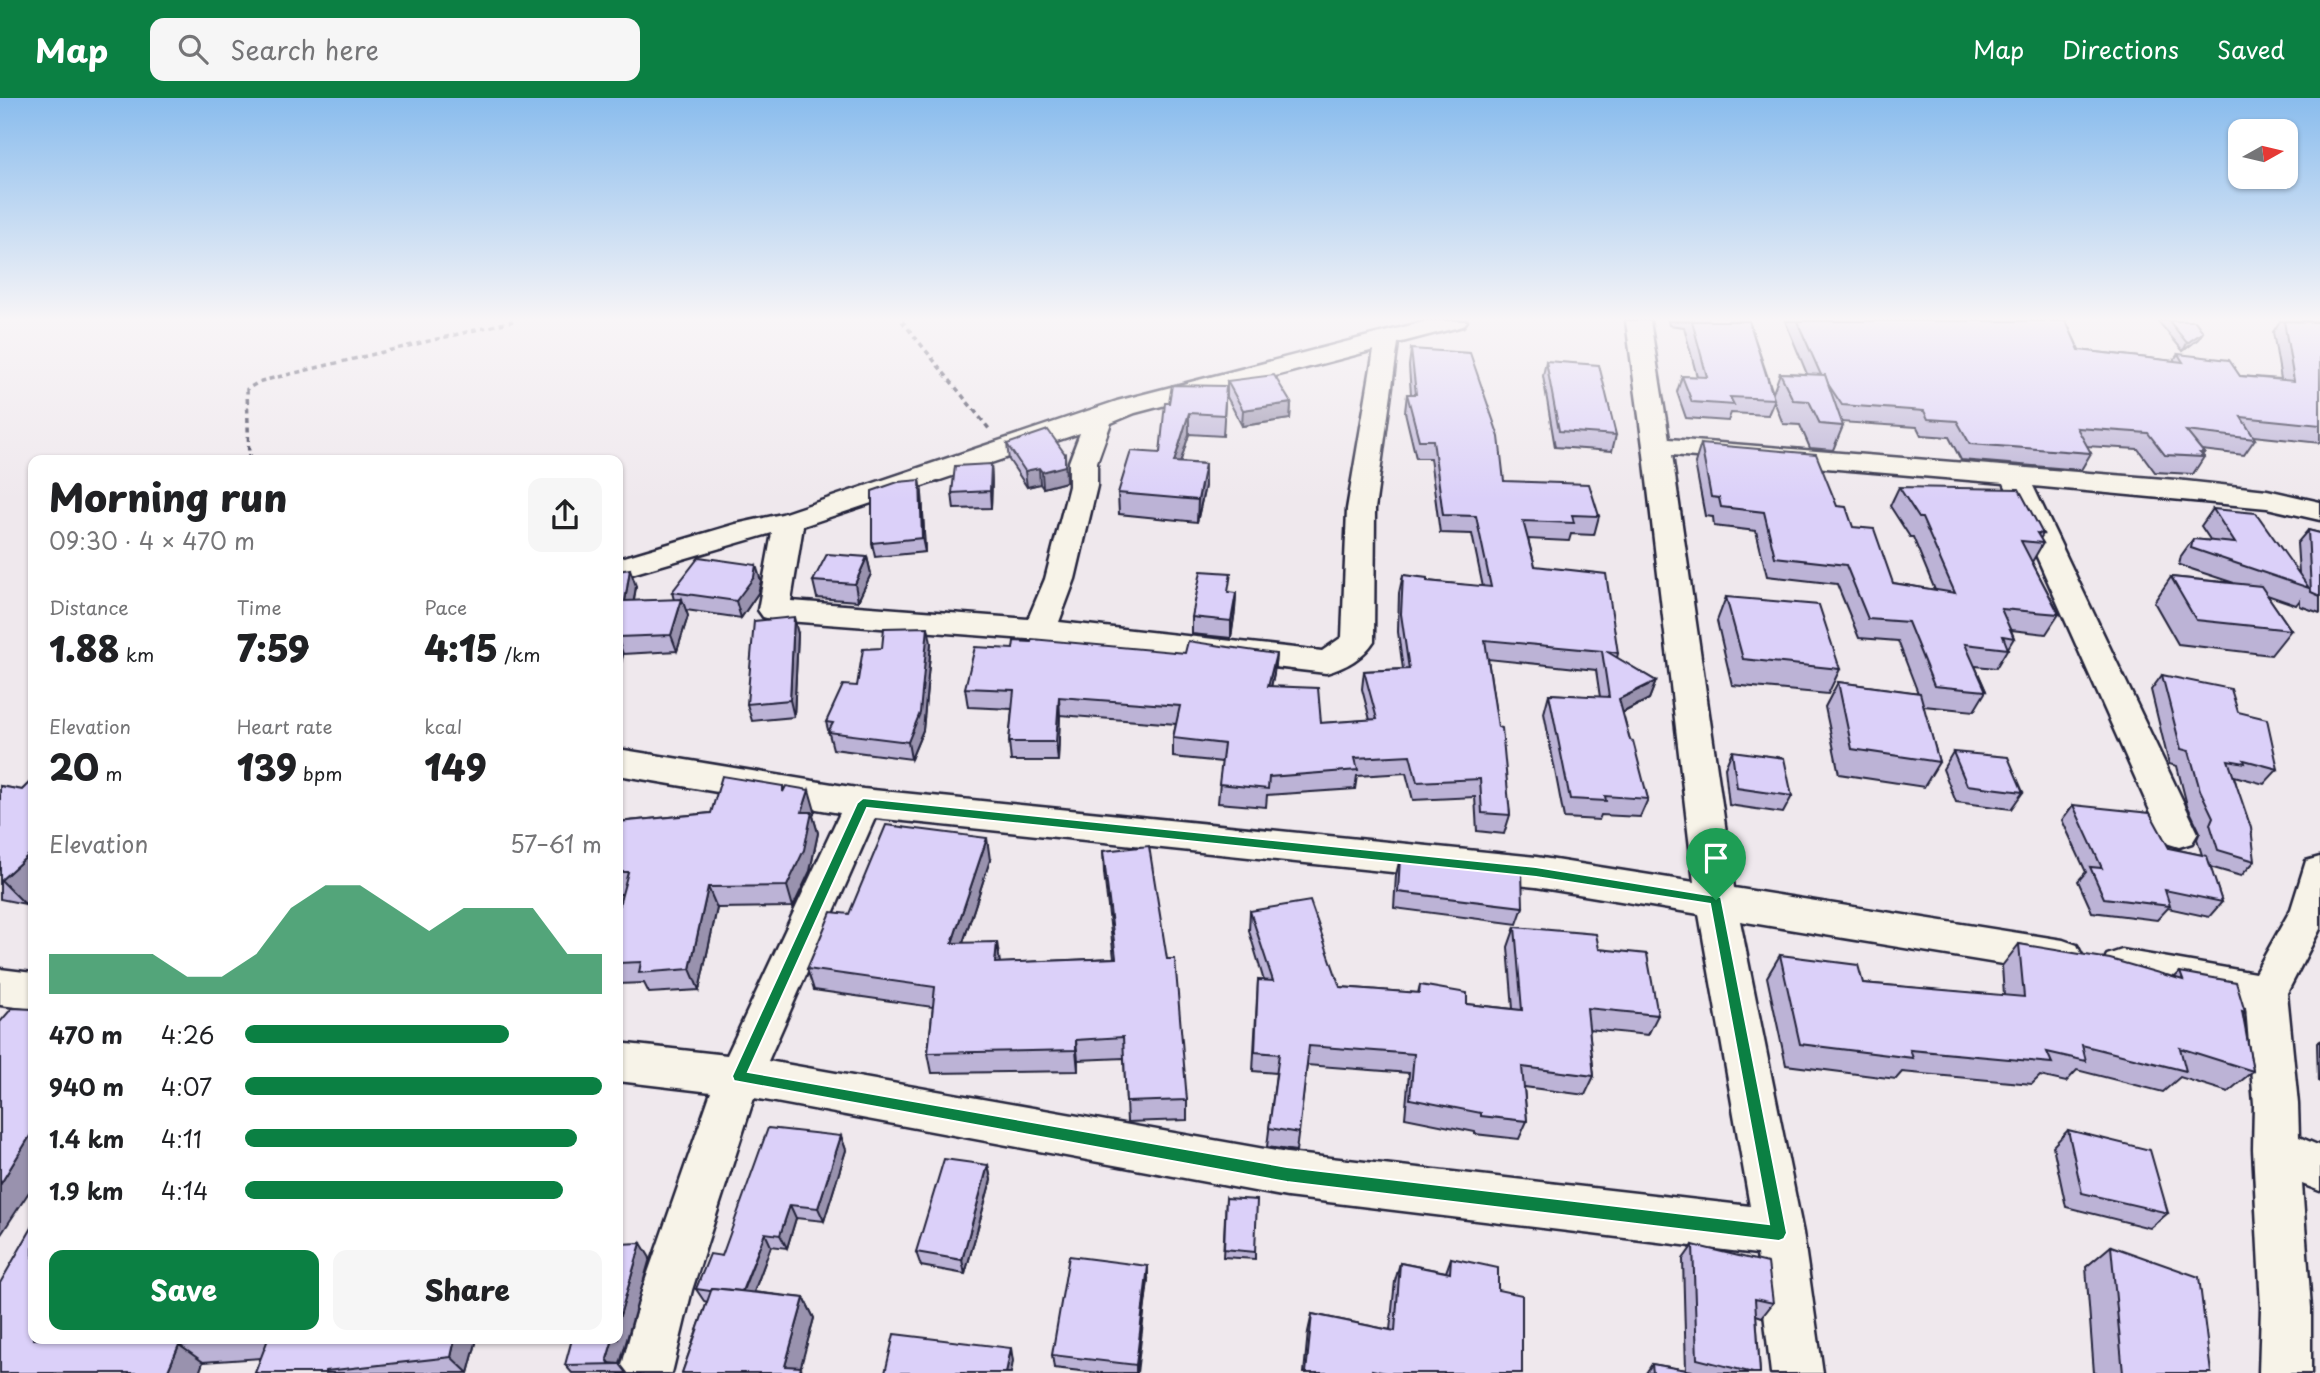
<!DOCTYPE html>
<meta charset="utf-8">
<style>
body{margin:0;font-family:"Playpen Sans",sans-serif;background:#f6f6f6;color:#202124;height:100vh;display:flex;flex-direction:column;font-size:26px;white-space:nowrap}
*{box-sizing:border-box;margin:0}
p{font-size:23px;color:#757577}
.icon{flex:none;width:38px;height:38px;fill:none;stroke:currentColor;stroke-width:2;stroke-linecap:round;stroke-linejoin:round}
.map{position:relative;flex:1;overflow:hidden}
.details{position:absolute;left:28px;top:357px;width:595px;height:889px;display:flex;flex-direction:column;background:#fff;border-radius:14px;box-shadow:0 2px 5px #0004}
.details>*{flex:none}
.needle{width:46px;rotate:82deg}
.controls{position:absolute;left:2228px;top:21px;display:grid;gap:14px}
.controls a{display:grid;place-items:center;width:70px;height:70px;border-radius:14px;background:#fff;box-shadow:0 2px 5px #0004;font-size:35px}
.pin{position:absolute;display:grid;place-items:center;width:60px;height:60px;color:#fff;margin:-72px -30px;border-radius:50% 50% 50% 0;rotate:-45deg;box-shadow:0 0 7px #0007}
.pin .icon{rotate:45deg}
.round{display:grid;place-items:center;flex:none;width:74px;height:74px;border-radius:14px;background:#f6f6f6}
.summary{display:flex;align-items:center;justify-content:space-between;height:119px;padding:0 21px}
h1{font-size:38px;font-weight:800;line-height:52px}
.figures{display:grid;grid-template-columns:repeat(3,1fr);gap:10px;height:119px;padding:7px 21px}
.figures div{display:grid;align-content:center}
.figures b{font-size:35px;font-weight:800}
.figures small{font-size:19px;font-weight:400}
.figures p{font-size:19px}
.chart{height:196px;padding:14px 21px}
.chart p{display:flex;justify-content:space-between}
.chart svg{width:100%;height:126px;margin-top:7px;fill:#0b8043;opacity:.7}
.button{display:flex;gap:14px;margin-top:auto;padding:14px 21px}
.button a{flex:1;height:80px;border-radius:14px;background:#0b8043;color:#fff;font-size:28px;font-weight:800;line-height:80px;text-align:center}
.button a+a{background:#f6f6f6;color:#202124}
ul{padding:0 21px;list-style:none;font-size:23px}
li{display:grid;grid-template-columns:112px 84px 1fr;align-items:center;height:52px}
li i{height:18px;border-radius:9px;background:#0b8043}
header{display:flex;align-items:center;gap:42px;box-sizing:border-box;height:98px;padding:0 35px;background:#0b8043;color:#fff}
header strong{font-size:33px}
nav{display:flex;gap:38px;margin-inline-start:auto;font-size:24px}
.search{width:490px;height:63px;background:#f6f6f6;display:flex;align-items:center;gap:18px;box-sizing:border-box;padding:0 24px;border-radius:14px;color:#757577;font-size:26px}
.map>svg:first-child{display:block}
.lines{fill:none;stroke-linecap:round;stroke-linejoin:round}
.minor-casing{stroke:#22223b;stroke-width:5}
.path{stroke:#22223b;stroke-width:3.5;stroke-dasharray:5 4.5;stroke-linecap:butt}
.minor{fill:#f7f3e8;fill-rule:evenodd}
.wall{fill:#bcb3d6;stroke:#22223b;stroke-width:2}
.shaded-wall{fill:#9992ae;stroke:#22223b;stroke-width:2}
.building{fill:#dbd0f9;stroke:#22223b;stroke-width:2}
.route{fill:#0b8043;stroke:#fff;stroke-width:2;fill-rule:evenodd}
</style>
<header>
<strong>Map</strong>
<div class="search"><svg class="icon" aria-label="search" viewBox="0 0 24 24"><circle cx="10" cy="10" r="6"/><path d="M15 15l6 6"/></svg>Search here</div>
<nav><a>Map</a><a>Directions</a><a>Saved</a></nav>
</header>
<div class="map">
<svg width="2320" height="1275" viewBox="0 0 2320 1275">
<rect width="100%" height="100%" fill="#efe8ed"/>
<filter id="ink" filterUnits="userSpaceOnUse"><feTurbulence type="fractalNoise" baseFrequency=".0143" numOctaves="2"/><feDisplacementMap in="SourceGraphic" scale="14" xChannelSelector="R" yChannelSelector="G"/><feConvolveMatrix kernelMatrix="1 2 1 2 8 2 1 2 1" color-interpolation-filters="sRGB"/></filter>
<g filter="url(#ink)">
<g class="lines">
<defs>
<g id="minor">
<path d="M1427 223H1467L1463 228 1398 245 1375 411 1374 543C1363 560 1345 570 1326 575L1040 542 774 522 763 519 758 512 772 435 618 480V461L736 426 782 416 1117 303ZM1374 252 1347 411 1342 539 1322 553 1059 524 1075 481 1097 388V364L1111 325 1135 315ZM1080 335 1069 364V388L1045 481 1028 521 791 503 803 428Z"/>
<path d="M1626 223H1650L1669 341 2176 382 2267 392 2320 404V422L2267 410 2033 388 2198 735 2192 745 2179 749 2166 745 2160 735 2004 385 1672 357 1734 790 2063 842 2077 847 2083 859 2077 871 2063 876 1740 823 1803 1135 1823 1275H1771L1757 1156 1287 1099 754 1000 692 1192 672 1275H620L642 1192 711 994 618 983V945L727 957 840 715 618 677V651L863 691 1536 759 1694 784 1643 348ZM875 720 1536 789 1699 816 1750 1108 1287 1055 768 963Z"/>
<polygon points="2320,759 2320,831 2287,895 2298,1006 2299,1039 2320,1048 2320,1093 2302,1086 2311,1210 2311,1275 2259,1275 2261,1210 2253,1051 2254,1006 2246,909 2122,886 2107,881 2101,869 2107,857 2122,852 2255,875 2291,811 2306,763"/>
<polygon points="0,871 33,875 33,911 0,907"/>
</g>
</defs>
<use href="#minor" class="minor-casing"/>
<g class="path">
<polyline points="902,223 990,332"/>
<polyline points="249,362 247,291 261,283 513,223"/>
</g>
<use href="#minor" class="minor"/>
</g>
<g class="wall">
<polygon points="1668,223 1749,223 1773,295 1780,275 1807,276 1785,223 2066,223 2079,252 2173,263 2178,256 2240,278 2281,281 2273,234 2280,223 2320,223 2320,345 2253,338 2255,341 2244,357 2202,352 2204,355 2202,357 2204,359 2193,376 2155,374 2138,351 2086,348 2091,355 2081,372 1961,362 1949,339 1921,337 1917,329 1841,324 1843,328 1833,352 1810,350 1800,327 1783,326 1774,303 1768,317 1731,315 1728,323 1686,320 1677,294 1682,278 1697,279 1684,229 1669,227"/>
<polygon points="2158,223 2195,223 2203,234 2198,241 2183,253"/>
<polygon points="1411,251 1504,383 1599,418 1594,437 1571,436 1569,443 1528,441 1535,468 1618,555 1617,560 1656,583 1649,601 1622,615 1648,701 1640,719 1601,717 1599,722 1564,720 1544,615 1549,596 1600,599 1596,572 1488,561 1510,717 1504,736 1477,733 1475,699 1413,702 1406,675 1357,678 1355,691 1267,697 1266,709 1218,705 1222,664 1173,659 1173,640 1176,626 1060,617 1058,663 1011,663 1009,644 1012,611 968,609 965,590 1013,551 1185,555 1276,556 1274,575 1271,589 1321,625 1370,622 1362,591 1364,573 1403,571 1398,534 1399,495 1403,477 1427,483 1483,489 1472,436 1440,435 1430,360 1416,360 1405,314 1407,296 1411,296 1409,268"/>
<polygon points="1546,263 1616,337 1612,353 1555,349 1543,278"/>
<polygon points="1227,283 1291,305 1290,321 1242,328 1227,299"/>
<polygon points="1226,288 1223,338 1189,336 1180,364 1205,366 1205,388 1197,424 1119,416 1118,395 1160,355 1169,305"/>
<polygon points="1007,346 1066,373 1066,384 1043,390 1040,386 1027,389 1009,362"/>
<polygon points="1701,346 1837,408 1893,485 1935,492 1913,439 1910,439 1890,408 1899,389 2043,436 2040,441 2043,445 2032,464 2059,516 2046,536 2011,532 2014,540 1996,570 1975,568 1986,593 1974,613 1923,608 1939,664 1924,689 1839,676 1825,609 1838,584 1918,595 1898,543 1859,540 1837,486 1767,478 1756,433 1714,428 1713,419 1705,418 1695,365"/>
<polygon points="991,366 992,383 991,410 954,411 952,395"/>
<polygon points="920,382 922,396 925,454 875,459 872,445"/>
<polygon points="2213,411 2299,475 2297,445 2308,432 2320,435 2320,515 2300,508 2300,502 2296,507 2267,497 2291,532 2271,557 2178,546 2154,504 2171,479 2234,485 2179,467 2181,458 2193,441 2211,443 2201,428"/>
<polygon points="867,459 871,476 858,503 817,500 813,483"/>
<polygon points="618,473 636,488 634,503 674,502 672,494 761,483 758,495 741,520 686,512 688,518 677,553 623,556 622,561 618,562"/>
<polygon points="1236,495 1235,512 1231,540 1192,536 1192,519"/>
<polygon points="1726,499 1840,571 1828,596 1732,587 1717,523"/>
<polygon points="798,536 794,619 752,623 747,606"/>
<polygon points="931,545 923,632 911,661 833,651 826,624 857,588 882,550"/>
<polygon points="2162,577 2238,614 2278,671 2264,686 2234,678 2255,763 2241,778 2210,769 2222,804 2209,819 2168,810 2157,822 2092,814 2078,783 2086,774 2062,722 2073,707 2169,750 2202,757 2197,741 2200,734 2187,707 2177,668 2169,666 2151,592"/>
<polygon points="1732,653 1792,698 1783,715 1729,707 1725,670"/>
<polygon points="1953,654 2023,694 2011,711 1956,704 1943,671"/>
<polygon points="33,681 33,797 25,806 0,801 0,688 22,692"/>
<polygon points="783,688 784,691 815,713 813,718 818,735 810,773 793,809 717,810 699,892 649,895 644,885 618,886 618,811 622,796 618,796 618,724 711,715"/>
<polygon points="1103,753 1187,1002 1187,1022 1127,1024 1124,960 1078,962 1078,973 932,975 928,955 933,909 814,892 807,871 849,816 990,762 963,845 1000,865 1114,860 1104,775"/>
<polygon points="1400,760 1523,809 1517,826 1394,810 1396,777"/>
<polygon points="1250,813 1340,889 1418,895 1420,887 1467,906 1513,911 1508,849 1515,829 1599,851 1658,917 1648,937 1589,931 1594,978 1585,997 1524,989 1527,1023 1519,1041 1475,1036 1475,1034 1405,1020 1409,975 1307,967 1296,1053 1267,1049 1276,975 1253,973 1258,882 1264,883 1249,833"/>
<polygon points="2019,846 2175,879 2180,874 2245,914 2243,916 2253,973 2228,994 2180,979 2163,994 2077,972 2066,984 2040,978 2032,986 1902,974 1896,981 1786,967 1767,879 1780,857 1863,885 2004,898 2002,868"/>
<polygon points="2320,943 2320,984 2318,983 2317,945"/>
<polygon points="2068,1032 2168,1115 2150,1130 2066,1109 2053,1048"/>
<polygon points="841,1038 846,1052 824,1123 796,1120 787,1150 771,1148 754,1194 804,1200 814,1220 800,1269 804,1275 682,1275 707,1204 704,1203 696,1191 722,1158"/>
<polygon points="988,1067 991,1082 965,1176 921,1168 916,1154"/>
<polygon points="1226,1100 1255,1154 1255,1161 1223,1159"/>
<polygon points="33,1128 477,1241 468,1275 255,1275 261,1260 203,1264 199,1275 0,1275"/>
<polygon points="1693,1147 1773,1205 1762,1219 1756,1217 1760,1275 1646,1275 1652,1266 1686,1272 1683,1161"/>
<polygon points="2111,1148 2211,1275 2094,1275 2086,1169"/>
<polygon points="650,1160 620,1266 627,1275 572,1275 565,1267"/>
<polygon points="1451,1160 1498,1192 1522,1275 1304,1275 1308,1234 1312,1216 1390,1232 1395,1183 1400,1165 1446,1174"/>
<polygon points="1148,1182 1137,1275 1099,1275 1054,1270 1052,1257"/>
</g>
<g class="shaded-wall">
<polygon points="2203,234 2198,241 2183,253 2187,245"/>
<polygon points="1291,305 1290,321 1242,328 1243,312"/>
<polygon points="1189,315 1189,336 1174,385 1174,364"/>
<polygon points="1065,356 1066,384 1043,390 1042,374"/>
<polygon points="991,366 992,383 991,410 990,393"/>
<polygon points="1205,366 1205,388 1197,424 1198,402"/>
<polygon points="1039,370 1040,386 1027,389 1025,373"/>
<polygon points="920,382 922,396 925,454 922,440"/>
<polygon points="867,459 871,476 858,503 855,486"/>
<polygon points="756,467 761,483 758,495 741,520 736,503"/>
<polygon points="630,471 636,488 631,520 625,503"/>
<polygon points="1236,495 1235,512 1231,540 1231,523"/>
<polygon points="682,501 688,518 677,553 671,537"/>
<polygon points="794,519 798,536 794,619 790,602"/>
<polygon points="928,529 931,545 923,632 911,661 908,644"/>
<polygon points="618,542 623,556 622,561 618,549"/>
<polygon points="1276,556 1274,575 1267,607 1268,588"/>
<polygon points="1656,583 1649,601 1612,620 1619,601"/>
<polygon points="1059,599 1060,617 1058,663 1056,644"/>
<polygon points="809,692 815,713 813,718 818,735 810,773 793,809 787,788 802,714"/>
<polygon points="987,740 990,762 956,866 952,845"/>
<polygon points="33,753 33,797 25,806 1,782"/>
<polygon points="708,789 717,810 699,892 690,871"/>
<polygon points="997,844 1000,865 995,865"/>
<polygon points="1076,942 1078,962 1078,973 1076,952"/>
<polygon points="33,1033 33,1088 0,1138 0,1087"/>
<polygon points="841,1038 846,1052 824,1123 818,1110"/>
<polygon points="988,1067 991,1082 965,1176 962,1162"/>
<polygon points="790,1107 796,1120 787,1150 780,1137"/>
<polygon points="765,1135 771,1148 748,1210 741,1198"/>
<polygon points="641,1145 650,1160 620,1266 611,1266 607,1261 613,1241 618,1241 618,1224"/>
<polygon points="1148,1168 1148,1182 1136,1275 1136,1267"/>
<polygon points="804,1200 814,1220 799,1275 785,1268"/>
<polygon points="455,1241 477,1241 468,1275 451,1259"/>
<polygon points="179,1247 203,1264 199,1275 167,1275"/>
<polygon points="1011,1250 1013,1263 1011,1275 1006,1275"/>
</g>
<g class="building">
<polygon points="1692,223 1749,223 1774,301 1730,299 1734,307 1692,304 1682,278 1707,279"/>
<polygon points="1797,223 2066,223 2079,252 2183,264 2178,256 2229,262 2240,278 2294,283 2284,223 2320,224 2320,327 2241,319 2255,341 2186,333 2204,355 2200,355 2204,359 2165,357 2148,335 2077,330 2091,355 1970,346 1957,323 1928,321 1924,313 1842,307 1828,286 1825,277 1821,277"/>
<polygon points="2169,223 2195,223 2203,234 2187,245"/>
<polygon points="1411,251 1470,255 1499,339 1504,383 1589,386 1599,418 1572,417 1574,425 1523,423 1535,468 1606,476 1618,555 1606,553 1656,583 1619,601 1630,642 1633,643 1648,701 1605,698 1606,703 1570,701 1549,596 1609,599 1602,553 1485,542 1498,629 1502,630 1510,717 1482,715 1480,681 1417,684 1410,657 1355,660 1358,672 1269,679 1268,691 1219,686 1224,646 1173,640 1180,608 1059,599 1056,644 1009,644 1014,592 965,590 975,549 1013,551 1014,543 1031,544 1032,541 1185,555 1188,543 1276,556 1268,588 1318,590 1321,625 1377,621 1364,573 1409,571 1401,516 1403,477 1427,480 1427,483 1491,489 1476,418 1443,417 1433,342 1419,342 1407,296 1416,296"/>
<polygon points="1546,263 1599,267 1616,337 1559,333"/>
<polygon points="1780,275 1825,277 1843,328 1820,326 1809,303 1793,302"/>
<polygon points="1274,277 1291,305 1243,312 1227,283"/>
<polygon points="1172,287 1226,288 1224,317 1189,315 1174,364 1205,366 1198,402 1118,395 1131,353 1160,355 1165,305 1169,305"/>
<polygon points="1048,332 1065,356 1065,368 1042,374 1039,370 1025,373 1007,346"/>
<polygon points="1701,346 1816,356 1837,408 1846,409 1853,429 1874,431 1893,485 1955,495 1922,420 1919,420 1899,389 2019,391 2043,436 2037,435 2043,445 2021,443 2059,516 2001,511 2014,540 2003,538 2008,551 1965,546 1986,593 1934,588 1908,524 1868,521 1846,467 1775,459 1764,414 1721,409 1719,400 1711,399"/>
<polygon points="991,366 990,393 952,395 955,368"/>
<polygon points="920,382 922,440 872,445 872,393 898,384"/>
<polygon points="2213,411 2256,415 2309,490 2191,450 2193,441 2235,445"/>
<polygon points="2308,432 2320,435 2320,498 2311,494"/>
<polygon points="827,456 867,459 855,486 813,483"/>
<polygon points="699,459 756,467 754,479 736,503 672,494"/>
<polygon points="630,471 625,503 682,501 671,537 618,539 618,473"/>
<polygon points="1201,473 1231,475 1228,494 1236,495 1231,523 1192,519"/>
<polygon points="2171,479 2261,488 2291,532 2196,522"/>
<polygon points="1726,499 1819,507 1840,571 1743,561"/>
<polygon points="794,519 790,602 747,606 754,523"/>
<polygon points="928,529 920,615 908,644 828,634 833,625 826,624 843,587 857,588 863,551 882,550 884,530"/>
<polygon points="2162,577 2231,591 2238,614 2267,621 2278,671 2244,662 2245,665 2228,662 2251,730 2255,763 2218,752 2210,726 2213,719 2200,692 2189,653 2181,651"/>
<polygon points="1838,584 1920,595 1939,664 1852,651"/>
<polygon points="1732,653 1784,660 1792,698 1737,690"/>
<polygon points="1953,654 2008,659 2023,694 1967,687"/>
<polygon points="722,678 783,688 783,694 786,688 809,692 802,714 812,714 804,752 787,788 708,789 690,871 639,875 641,864 618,865 618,811 628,774 618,774 618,724 711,715"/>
<polygon points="33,681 33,753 1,782 0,782 0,688 22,692"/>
<polygon points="2073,707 2150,715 2169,750 2207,758 2222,804 2165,792 2170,808 2104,800 2090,769 2102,770"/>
<polygon points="886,727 987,740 952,845 997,844 995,865 1116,860 1103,753 1149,748 1167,861 1175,861 1187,1002 1126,1004 1123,939 1076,942 1076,952 928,955 935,889 807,871 831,814 849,816"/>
<polygon points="1400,760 1522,773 1523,809 1398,794"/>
<polygon points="1310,803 1340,889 1419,895 1420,887 1467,895 1467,906 1522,912 1515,829 1596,836 1599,851 1647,856 1658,917 1587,910 1594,978 1522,969 1527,1023 1481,1018 1481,1015 1410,1001 1414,956 1309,948 1299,1035 1269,1030 1279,956 1255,954 1258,882 1273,883 1250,813"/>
<polygon points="2019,846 2110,861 2183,882 2180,874 2236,884 2245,914 2242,913 2253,973 2180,950 2186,973 2082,947 2086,963 2047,954 2052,965 1910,952 1913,960 1800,946 1780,857 1858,867 1863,885 2024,899"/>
<polygon points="12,910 33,911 33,1033 0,1087 0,924"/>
<polygon points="768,1030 841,1038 818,1110 790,1107 780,1137 765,1135 742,1193 712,1190 710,1193 696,1191 710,1156 722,1158"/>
<polygon points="2068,1032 2150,1052 2168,1115 2082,1095"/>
<polygon points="944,1061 988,1067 962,1162 916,1154"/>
<polygon points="1226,1100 1257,1102 1255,1154 1224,1151"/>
<polygon points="33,1128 33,1241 455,1241 451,1259 326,1273 325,1275 255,1275 268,1241 179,1247 167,1275 0,1275 0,1185"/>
<polygon points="641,1145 618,1224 618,1146"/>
<polygon points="1693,1147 1768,1165 1773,1205 1755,1201 1760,1275 1753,1275 1697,1261"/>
<polygon points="2111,1148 2199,1179 2211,1275 2123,1275"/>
<polygon points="1069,1158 1148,1168 1136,1267 1052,1257"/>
<polygon points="1451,1160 1498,1170 1498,1192 1522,1197 1522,1275 1386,1275 1372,1272 1372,1275 1306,1275 1312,1216 1395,1233 1400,1165 1450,1175"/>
<polygon points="712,1190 804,1200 785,1268 801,1269 799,1275 682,1275"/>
<polygon points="894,1236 1011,1250 1006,1275 885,1275"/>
<polygon points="572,1241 613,1241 607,1261 609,1265 620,1266 565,1267"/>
<polygon points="1652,1266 1692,1273 1693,1275 1653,1275"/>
</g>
</g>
<linearGradient id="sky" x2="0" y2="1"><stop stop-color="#89bced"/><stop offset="0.55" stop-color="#f8f5f7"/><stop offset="1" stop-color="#f8f5f7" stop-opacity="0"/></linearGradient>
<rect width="2320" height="402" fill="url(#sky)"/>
<path class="route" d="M863 700 1536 769 1721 799 1787 1135 1784 1141 1779 1143 1287 1084 734 983 732 978 857 705ZM867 710 1536 779 1710 806 1769 1126 1287 1069 748 974Z"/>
</svg>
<div class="controls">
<a><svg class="needle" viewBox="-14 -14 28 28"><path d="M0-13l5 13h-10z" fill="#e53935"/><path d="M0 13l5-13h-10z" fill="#757577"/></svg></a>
</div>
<div class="pin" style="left:1716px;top:802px;background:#1e9e55"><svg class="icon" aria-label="arrive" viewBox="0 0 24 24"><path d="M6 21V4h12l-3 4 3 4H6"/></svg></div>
<section class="details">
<div class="summary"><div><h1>Morning run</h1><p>09:30 · 4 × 470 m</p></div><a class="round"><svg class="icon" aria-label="share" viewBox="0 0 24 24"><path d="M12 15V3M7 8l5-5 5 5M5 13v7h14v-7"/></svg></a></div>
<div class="figures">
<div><p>Distance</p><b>1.88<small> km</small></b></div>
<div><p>Time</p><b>7:59</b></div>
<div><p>Pace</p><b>4:15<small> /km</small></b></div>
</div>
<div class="figures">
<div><p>Elevation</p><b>20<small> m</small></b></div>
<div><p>Heart rate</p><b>139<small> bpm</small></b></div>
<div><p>kcal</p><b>149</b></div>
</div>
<div class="chart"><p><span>Elevation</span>57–61 m</p>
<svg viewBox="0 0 160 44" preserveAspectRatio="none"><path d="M0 44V30L10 30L20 30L30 30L40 38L50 38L60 30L70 14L80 6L90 6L100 14L110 22L120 14L130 14L140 14L150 30L160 30V44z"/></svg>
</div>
<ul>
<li><b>470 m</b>4:26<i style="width:74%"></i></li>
<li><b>940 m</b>4:07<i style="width:100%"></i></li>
<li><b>1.4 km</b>4:11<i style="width:93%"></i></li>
<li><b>1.9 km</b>4:14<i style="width:89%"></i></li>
</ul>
<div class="button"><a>Save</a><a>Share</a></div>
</section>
</div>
